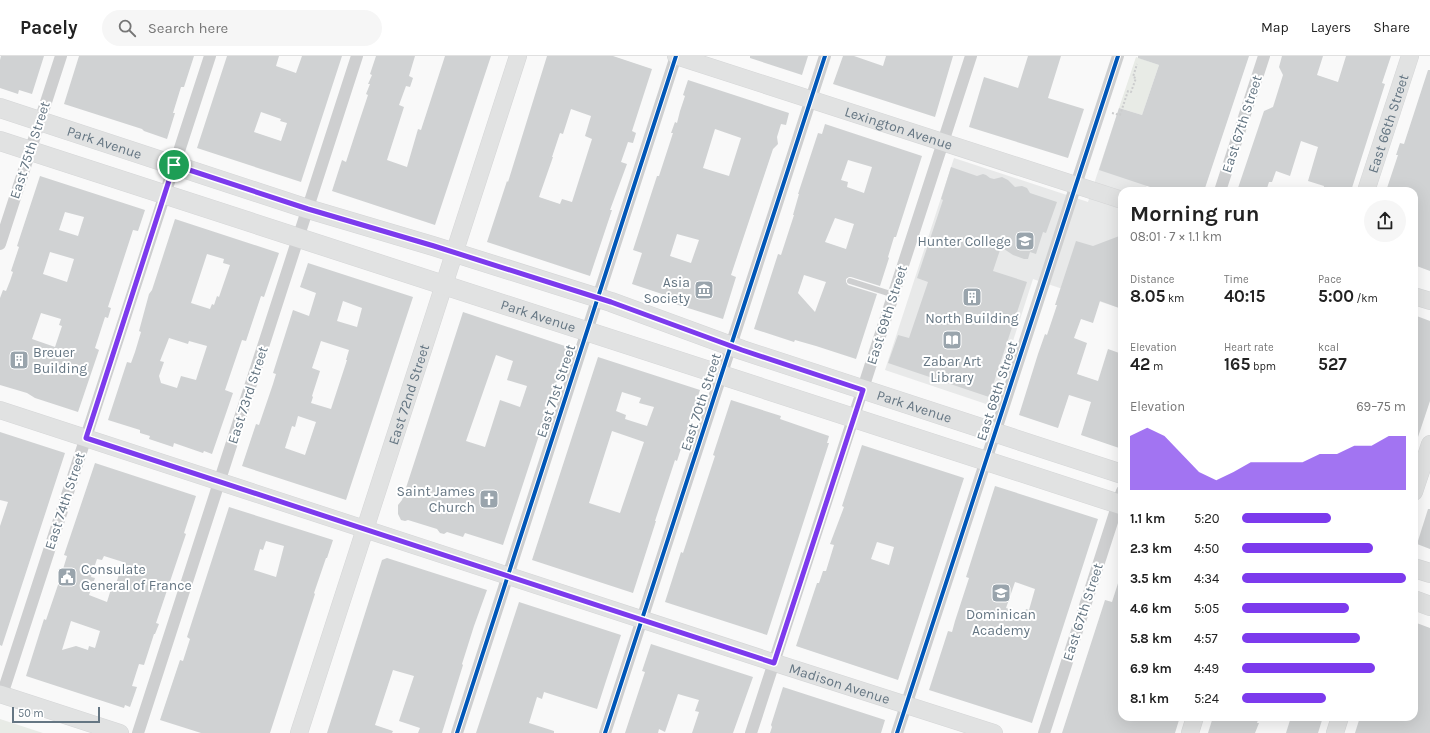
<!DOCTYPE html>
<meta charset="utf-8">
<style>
body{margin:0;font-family:Karla,sans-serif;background:#f6f6f6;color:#222;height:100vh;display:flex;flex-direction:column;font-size:15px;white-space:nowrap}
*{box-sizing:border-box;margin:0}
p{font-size:13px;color:#767676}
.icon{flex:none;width:22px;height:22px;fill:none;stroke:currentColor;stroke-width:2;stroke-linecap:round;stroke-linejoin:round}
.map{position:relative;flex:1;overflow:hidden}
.side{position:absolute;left:1118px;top:131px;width:300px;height:534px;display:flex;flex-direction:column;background:#fff;border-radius:12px;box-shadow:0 4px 16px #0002}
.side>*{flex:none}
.scale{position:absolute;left:12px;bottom:10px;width:88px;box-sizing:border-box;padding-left:4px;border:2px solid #657683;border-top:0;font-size:11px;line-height:14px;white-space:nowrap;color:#657683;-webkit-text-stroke:3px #fff;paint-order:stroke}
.pin{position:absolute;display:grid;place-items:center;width:34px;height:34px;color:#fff;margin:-17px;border:2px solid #fff;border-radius:50%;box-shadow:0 1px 4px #0007}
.round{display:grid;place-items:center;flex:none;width:42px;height:42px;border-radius:21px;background:#f6f6f6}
.summary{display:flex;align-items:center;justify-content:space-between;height:68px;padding:0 12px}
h1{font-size:22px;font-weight:700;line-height:30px}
.stats{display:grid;grid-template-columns:repeat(3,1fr);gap:6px;height:68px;padding:4px 12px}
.stats div{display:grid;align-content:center}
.stats b{font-size:17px;font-weight:700}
.stats small{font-size:11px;font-weight:400}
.stats p{font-size:11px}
.chart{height:112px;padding:8px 12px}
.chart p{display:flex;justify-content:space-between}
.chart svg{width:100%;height:72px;margin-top:4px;fill:#7c3aed;opacity:.7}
ul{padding:0 12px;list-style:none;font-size:13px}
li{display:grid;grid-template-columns:64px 48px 1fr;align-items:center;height:30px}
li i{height:10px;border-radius:5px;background:#7c3aed}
header{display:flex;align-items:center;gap:24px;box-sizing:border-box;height:56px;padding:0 20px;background:#fff;border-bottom:1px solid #e0e0e0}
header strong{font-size:19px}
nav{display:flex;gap:22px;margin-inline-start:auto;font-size:14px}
.search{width:280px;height:36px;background:#f6f6f6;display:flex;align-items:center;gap:10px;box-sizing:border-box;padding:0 14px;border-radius:22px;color:#767676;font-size:15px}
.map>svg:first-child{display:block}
.built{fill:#e8e9e9}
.green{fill:#e8ebe6}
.building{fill:#d0d2d3;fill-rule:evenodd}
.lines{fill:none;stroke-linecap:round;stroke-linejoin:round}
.secondary-casing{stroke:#d5d6d7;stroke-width:18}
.primary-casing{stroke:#d5d6d7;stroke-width:20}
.path{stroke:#cbcccd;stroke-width:2;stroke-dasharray:2 2;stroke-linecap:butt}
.service{stroke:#cecfd0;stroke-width:6}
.minor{stroke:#cecfd0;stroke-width:12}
.secondary{stroke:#e1e2e2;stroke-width:17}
.primary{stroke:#e1e2e2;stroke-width:19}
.cycleway-casing{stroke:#fff;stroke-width:6}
.cycleway{stroke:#0057b8;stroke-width:4}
.route-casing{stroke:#fff;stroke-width:8}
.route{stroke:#7c3aed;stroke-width:5}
.labels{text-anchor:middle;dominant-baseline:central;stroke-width:4;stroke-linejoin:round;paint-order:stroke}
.street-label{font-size:14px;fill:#657683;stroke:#fff}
.poi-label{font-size:14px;fill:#657683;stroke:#fff;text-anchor:end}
</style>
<header>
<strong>Pacely</strong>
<div class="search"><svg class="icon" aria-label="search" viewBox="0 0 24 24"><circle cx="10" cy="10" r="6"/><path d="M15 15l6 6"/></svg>Search here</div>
<nav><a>Map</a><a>Layers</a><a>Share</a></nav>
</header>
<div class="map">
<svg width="1430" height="677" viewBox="0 0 1430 677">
<rect width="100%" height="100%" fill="#f9f9f9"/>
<polygon class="built" points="1119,52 1167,68 1145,135 1122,135 1122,253 1033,223 992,350 885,314 954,102 1088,146"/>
<g class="green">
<polygon points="1136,1 1159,9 1142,59 1119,52"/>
<polygon points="0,663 43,677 0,677"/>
</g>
<g class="building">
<polygon points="1,0 44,0 32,38 19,34 18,38 0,32 0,4"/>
<polygon points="79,0 194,0 184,31 181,31 173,57 175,57 167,83 144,75 142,73 64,48"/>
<path d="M227 0H279L276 10 296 17 302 0H342L301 126 197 92ZM261 56 281 63 280 65 287 67 281 85 254 76Z"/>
<polygon points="376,0 415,0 409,20 413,22 410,31 406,30 399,49 404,51 387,104 407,111 418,73 421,74 445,0 491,0 435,169 332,135 342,104 346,106 359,66 368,39 366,38 370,28 368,28 372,19 370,18"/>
<path d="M547 0H613L652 13 632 75 636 77 633 87 628 86 621 106 627 108 610 154H612L590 220 487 186 507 125 508 126ZM571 53 591 60 585 80 592 83 572 146 562 143 560 148 539 141 553 101H552L560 77 563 78Z"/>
<polygon points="750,0 808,0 802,19 750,2"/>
<polygon points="843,0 854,0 883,10 886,0 953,0 935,61 833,28"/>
<polygon points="1028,0 1061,0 1048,42 1084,53 1068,102 969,71 984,21 1018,32"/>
<polygon points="1138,0 1249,0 1204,135 1162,135 1099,114 1119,52 1142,59 1159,9 1138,2"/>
<polygon points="1282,0 1323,0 1317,19 1338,26 1346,0 1391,0 1382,27 1385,28 1351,135 1323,135 1324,130 1308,125 1318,91 1301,85 1290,120 1276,115 1272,126 1269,126 1266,135 1237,135 1264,55 1273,51 1283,19 1279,11"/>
<polygon points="1428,14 1430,14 1430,215 1414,209 1414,135 1386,135 1398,99 1396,99 1400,87 1404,88"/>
<path d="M688 24 789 57 786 69 781 68 777 81 778 88 773 93 731 219 736 221 723 263 672 247 674 242 632 228 642 197 633 194 657 120H659L673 77H671L675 66 677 67 680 55 685 40 683 39ZM715 73 741 82 729 120 703 112ZM677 178 699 184 691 207 670 200Z"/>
<path d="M825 68 922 100 896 181H894L888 201 889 202 880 230 851 221H849L846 223V226L848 229 877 238 856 303 816 290 795 284 794 286 754 273 778 198 781 199 794 159H793L799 138H798L818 77 822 78ZM848 104 872 111 864 137 847 131 848 126 841 124ZM835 162 854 168 846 193 825 186ZM804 219 826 226 815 256 798 237Z"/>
<polygon points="951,111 977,120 983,118 986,119 990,122 994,123 1002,121 1008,124 1015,131 1022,130 1027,132 1030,137 1057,146 1046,177 1043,176 1036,198 1030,196 1028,203 1024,203 1013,199 1001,191 993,215 1027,226 989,341 888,307 898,279 909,282 928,226 917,222 943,144 941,143"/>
<path d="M40 120 145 154 138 175 133 174 108 251 111 252 108 262 105 261 95 292 99 294 78 356 35 342 27 337 0 329V242L3 234 6 235 10 225 13 216 11 215 19 191 17 190ZM65 156 84 161 78 180 59 174ZM50 196 74 203 67 226 43 218ZM41 257 61 263 59 269 62 270 55 291 32 283Z"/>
<path d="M175 163 279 197 264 241 261 240 246 285 242 284 225 334 233 337 212 398 204 395 203 397 174 387 173 391 149 383 150 380 140 377V374L108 364 127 306 131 307 135 296 141 276 139 275 149 238 152 234ZM207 198 224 203 223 207 230 209 219 241 217 240 214 249 212 248 210 253 191 247ZM169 282 188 288 189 285 207 290 196 324 181 320 177 332 161 327 159 320 164 306 160 305Z"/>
<polygon points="1122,179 1122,253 1100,245 1093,267 1081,263 1074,282 1087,287 1077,318 1098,325 1108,293 1122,298 1122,393 1081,379 1091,346 1069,339 1058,372 1019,359 1038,298 1045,278 1047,279 1057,249 1055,249 1076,185 1093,190"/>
<path d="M308 207 413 241 346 444 242 410 256 368 259 369 273 328 276 318 273 317 279 298 293 254 309 260 316 237 300 231ZM343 245 362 252 357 271 337 265ZM321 285 349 294 346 304H347L331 353 311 347 313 341 312 340 320 315 312 312ZM298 360 316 366 305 399 285 392 292 370 295 371Z"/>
<path d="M463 256 568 291 503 489 465 477 463 481 447 476 444 478 440 477 437 473 408 464 405 465 401 464 398 458V449L402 444 404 438ZM496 299 513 305 507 324 527 330 520 351 500 344 485 391 466 385Z"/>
<polygon points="1414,259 1430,265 1430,345 1416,387 1414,387"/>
<path d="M598 301 700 334 677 405 675 404 655 465H656L633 537 532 504ZM622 336 641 342 639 347 654 351 647 370 625 363 626 359 616 355ZM612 375 644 386 620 457 589 447Z"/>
<polygon points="731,344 781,360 780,363 829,380 827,387 829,387 767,579 665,546 681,496 683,497 715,400 713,399"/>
<polygon points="0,376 65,397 2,590 0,589 0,470 8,446 0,444"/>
<path d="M862 389 964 422 898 624 796 590 817 527H819L823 515H826L834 489 830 488 844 451 842 450ZM877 486 894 491 889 509 871 503Z"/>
<path d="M95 407 196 440 184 477 186 478 156 567 159 568 155 578H154L144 609 139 608 132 630 137 631 130 651 125 649 124 652 26 620 44 563 46 564 60 523 67 500 64 499ZM104 500 123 506 114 534 111 533 107 546 89 539 95 522 91 521 97 503 102 504ZM71 565 100 575 95 592 89 590 88 594 76 590 62 594Z"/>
<path d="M995 430 1098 463 1032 667 929 634 948 575 952 576 955 565 969 522 966 521ZM1015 526 1035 533 1029 554 1026 553 1024 560 1008 555 1009 553 1006 552Z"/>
<path d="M229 451 333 484 327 502H326L314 537 315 538 270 677H201L160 664 180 604 183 605 190 583 187 581ZM266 485 284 490 276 521 254 514 260 493 263 494Z"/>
<polygon points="1428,453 1430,453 1430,493 1417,488"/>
<polygon points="387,502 487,534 474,570 462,608 463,609 442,677 418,677 420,672 399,665 414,620 393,614 375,669 393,675 392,677 327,677 382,504"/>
<polygon points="1120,521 1122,521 1122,661 1171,661 1179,664 1175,677 1062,677 1105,544 1112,546"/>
<polygon points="519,546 621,579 605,628 597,653 544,636 542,643 537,641 529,667 554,675 554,677 476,677"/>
<polygon points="1414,566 1430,572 1430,677 1355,677 1360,661 1414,661"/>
<polygon points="651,588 753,621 733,677 692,677 699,656 695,655 699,644 678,638 665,676 659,673 658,677 625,677 645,616 642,615"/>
<polygon points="783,631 885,664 881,677 770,677 772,671 771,669"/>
<polygon points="1213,661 1259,661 1257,667 1259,667 1255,677 1208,677"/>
<polygon points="1291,661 1323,661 1318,677 1286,677"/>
</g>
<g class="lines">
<defs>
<g id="secondary">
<path id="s1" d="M676 0 1122 144"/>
<path id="s2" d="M1366 135 1410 0"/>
<polyline points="1414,240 1430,245"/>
<path id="s3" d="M0 354 763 603 994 677"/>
<polyline points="1414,436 1430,388"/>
<polyline points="0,638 120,677"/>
<path id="s4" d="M299 677 518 0"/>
<polyline points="1190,677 1195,661"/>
<polyline points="1335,677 1340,661"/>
</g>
<g id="primary">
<path id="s5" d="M0 52 308 153 433 190 611 246 742 294 1122 418"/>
<path id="s6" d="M0 85 1122 449"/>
<polyline points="1414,512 1430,517"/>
<polyline points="1414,544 1430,550"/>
</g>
</defs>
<use href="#secondary" class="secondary-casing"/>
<use href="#primary" class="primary-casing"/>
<polyline class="path" points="1112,57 1120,59 1128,35 1131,36 1136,22 1133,21 1137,8"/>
<polyline class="service" points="850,225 894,239"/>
<g class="minor">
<polyline points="1220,135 1264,0"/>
<polyline points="0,188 61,0"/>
<polyline points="2,639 210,0"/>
<polyline points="138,677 357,0"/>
<polyline points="457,677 676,0"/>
<polyline points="605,677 825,0"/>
<polyline points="751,677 971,0"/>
<polyline points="897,677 1118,0"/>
<polyline points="1044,677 1122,435"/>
</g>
<use href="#secondary" class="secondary"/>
<use href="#primary" class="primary"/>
<defs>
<g id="cycleway">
<polyline points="457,677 676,0"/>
<polyline points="605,677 825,0"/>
<polyline points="897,677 1118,0"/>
</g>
</defs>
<use href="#cycleway" class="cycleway-casing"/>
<use href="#cycleway" class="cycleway"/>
</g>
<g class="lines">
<defs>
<polygon id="route" points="174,109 308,153 434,190 611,246 742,294 863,334 774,607 86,382"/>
</defs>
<use href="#route" class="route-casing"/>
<use href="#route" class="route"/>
</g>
<defs>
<symbol id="university-square" viewBox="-11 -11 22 22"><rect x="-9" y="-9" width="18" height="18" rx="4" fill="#99a4ac" stroke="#fff"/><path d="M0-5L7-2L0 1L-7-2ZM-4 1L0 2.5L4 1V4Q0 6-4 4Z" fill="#fff"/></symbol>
<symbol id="museum-square" viewBox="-11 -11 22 22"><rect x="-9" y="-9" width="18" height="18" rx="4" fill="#99a4ac" stroke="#fff"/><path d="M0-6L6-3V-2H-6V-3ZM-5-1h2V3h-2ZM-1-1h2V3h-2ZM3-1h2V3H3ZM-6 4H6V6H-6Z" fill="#fff"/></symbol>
<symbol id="building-square" viewBox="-11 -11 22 22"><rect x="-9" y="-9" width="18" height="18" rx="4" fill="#99a4ac" stroke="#fff"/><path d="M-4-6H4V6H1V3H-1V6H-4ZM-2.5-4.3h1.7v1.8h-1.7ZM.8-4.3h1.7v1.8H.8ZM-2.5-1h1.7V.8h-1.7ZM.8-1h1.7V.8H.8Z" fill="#fff"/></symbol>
<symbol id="library-square" viewBox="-11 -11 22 22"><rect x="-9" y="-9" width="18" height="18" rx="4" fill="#99a4ac" stroke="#fff"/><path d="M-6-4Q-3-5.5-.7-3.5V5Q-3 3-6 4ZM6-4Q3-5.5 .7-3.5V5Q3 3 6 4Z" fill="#fff"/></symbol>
<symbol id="church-square" viewBox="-11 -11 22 22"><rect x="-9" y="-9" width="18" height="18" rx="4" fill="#99a4ac" stroke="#fff"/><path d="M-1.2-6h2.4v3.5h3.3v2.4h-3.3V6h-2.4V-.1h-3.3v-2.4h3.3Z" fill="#fff"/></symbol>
<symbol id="civic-square" viewBox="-11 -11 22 22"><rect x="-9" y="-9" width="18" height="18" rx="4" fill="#99a4ac" stroke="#fff"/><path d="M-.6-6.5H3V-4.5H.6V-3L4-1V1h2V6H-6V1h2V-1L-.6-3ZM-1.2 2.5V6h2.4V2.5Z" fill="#fff"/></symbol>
<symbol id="school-square" viewBox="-11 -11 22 22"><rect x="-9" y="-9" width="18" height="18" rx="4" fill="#99a4ac" stroke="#fff"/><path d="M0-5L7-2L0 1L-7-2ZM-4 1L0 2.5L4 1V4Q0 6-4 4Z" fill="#fff"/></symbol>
</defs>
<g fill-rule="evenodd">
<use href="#university-square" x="1014" y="174" width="22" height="22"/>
<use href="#museum-square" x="693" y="223" width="22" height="22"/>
<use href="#building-square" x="961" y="230" width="22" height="22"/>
<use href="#library-square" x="941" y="273" width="22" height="22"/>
<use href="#building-square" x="8" y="293" width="22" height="22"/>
<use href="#church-square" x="478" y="432" width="22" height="22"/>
<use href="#civic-square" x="56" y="510" width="22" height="22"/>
<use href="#school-square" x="990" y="526" width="22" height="22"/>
</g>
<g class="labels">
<g class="street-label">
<text transform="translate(1242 68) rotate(-72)">East 67th Street</text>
<text stroke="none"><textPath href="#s2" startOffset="71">East 66th Street</textPath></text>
<text stroke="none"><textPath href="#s1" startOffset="234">Lexington Avenue</textPath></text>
<text stroke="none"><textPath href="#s5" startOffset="110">Park Avenue</textPath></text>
<text transform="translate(30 94) rotate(-72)">East 75th Street</text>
<text transform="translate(887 259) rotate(-72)">East 69th Street</text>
<text stroke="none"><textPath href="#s6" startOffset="566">Park Avenue</textPath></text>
<text transform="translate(556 335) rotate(-72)">East 71st Street</text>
<text transform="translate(997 335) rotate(-72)">East 68th Street</text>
<text stroke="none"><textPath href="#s4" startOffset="356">East 72nd Street</textPath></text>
<text transform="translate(248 339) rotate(-72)">East 73rd Street</text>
<text transform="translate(701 346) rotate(-72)">East 70th Street</text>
<text stroke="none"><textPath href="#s5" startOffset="962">Park Avenue</textPath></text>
<text transform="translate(65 445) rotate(-72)">East 74th Street</text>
<text transform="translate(1083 556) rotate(-72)">East 67th Street</text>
<text stroke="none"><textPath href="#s3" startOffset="883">Madison Avenue</textPath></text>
</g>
<g class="poi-label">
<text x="1011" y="185">Hunter College</text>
<text x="690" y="226">Asia<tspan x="690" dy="16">Society</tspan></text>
<text x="972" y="262" text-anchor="middle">North Building</text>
<text x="33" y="296" text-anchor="start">Breuer<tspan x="33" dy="16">Building</tspan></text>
<text x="952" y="305" text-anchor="middle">Zabar Art<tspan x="952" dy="16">Library</tspan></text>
<text x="475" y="435">Saint James<tspan x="475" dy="16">Church</tspan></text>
<text x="81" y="513" text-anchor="start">Consulate<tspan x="81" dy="16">General of France</tspan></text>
<text x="1001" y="558" text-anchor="middle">Dominican<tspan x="1001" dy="16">Academy</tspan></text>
</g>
</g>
</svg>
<div class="scale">50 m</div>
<div class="pin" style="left:174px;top:109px;background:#1e9e55"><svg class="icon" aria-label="arrive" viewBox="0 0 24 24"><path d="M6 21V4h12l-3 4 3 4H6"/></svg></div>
<section class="side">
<div class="summary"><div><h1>Morning run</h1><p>08:01 · 7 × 1.1 km</p></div><a class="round"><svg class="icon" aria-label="share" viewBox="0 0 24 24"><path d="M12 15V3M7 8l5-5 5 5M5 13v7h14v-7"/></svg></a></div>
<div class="stats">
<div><p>Distance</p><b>8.05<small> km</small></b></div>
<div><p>Time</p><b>40:15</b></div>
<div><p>Pace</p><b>5:00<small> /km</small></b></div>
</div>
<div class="stats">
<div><p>Elevation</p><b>42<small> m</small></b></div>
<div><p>Heart rate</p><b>165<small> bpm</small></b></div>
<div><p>kcal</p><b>527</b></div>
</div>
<div class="chart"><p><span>Elevation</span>69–75 m</p>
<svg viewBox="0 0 160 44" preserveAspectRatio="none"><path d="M0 44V11L10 6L20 11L30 22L40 33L50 38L60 33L70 27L80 27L90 27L100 27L110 22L120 22L130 17L140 17L150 11L160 11V44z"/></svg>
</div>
<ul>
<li><b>1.1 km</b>5:20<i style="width:54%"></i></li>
<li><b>2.3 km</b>4:50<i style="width:80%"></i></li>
<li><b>3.5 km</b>4:34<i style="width:100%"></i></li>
<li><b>4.6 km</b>5:05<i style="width:65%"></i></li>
<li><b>5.8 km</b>4:57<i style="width:72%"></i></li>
<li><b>6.9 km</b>4:49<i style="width:81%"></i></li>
<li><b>8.1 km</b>5:24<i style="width:51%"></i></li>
</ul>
</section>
</div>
